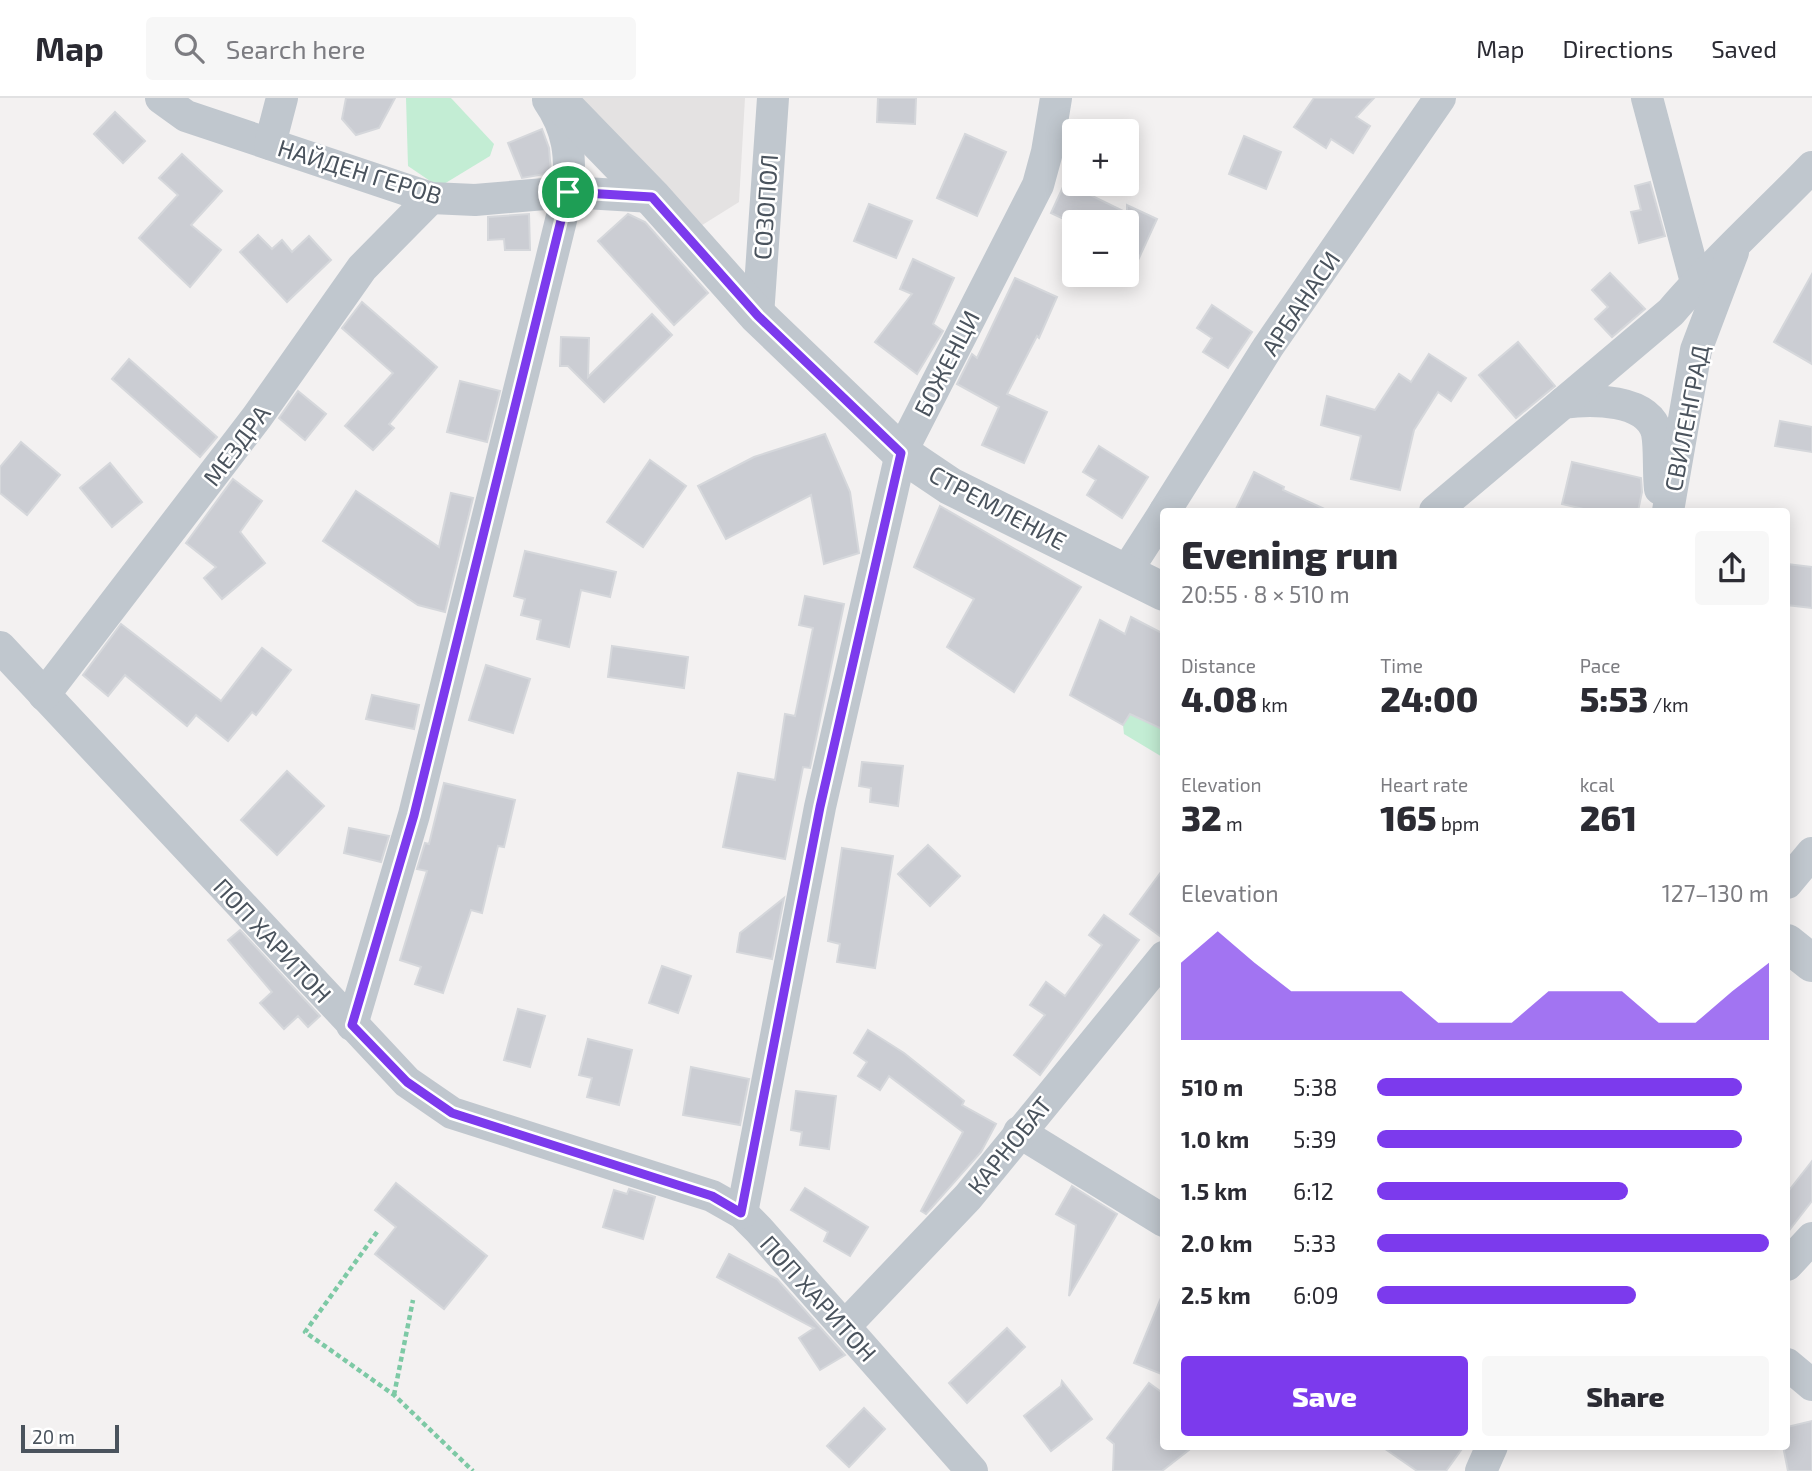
<!DOCTYPE html>
<meta charset="utf-8">
<style>
body{margin:0;font-family:"Exo 2",sans-serif;background:#f7f7f7;color:#2b2b33;height:100vh;display:flex;flex-direction:column;font-size:26px;white-space:nowrap}
*{box-sizing:border-box;margin:0}
p{font-size:23px;color:#7c7c81}
.icon{flex:none;width:38px;height:38px;fill:none;stroke:currentColor;stroke-width:2;stroke-linecap:round;stroke-linejoin:round}
.map{position:relative;flex:1;overflow:hidden}
.details{position:absolute;left:1160px;top:410px;width:630px;height:942px;display:flex;flex-direction:column;background:#fff;border-radius:7px;box-shadow:0 4px 18px #0003}
.details>*{flex:none}
.fabs{position:absolute;left:1062px;top:21px;display:grid;gap:14px}
.fabs a{display:grid;place-items:center;width:77px;height:77px;border-radius:7px;background:#fff;box-shadow:0 4px 18px #0003;font-size:35px}
.scale{position:absolute;left:21px;bottom:18px;width:98px;box-sizing:border-box;padding-left:7px;border:4px solid #4a535d;border-top:0;font-size:19px;line-height:24px;white-space:nowrap;color:#4a535d;-webkit-text-stroke:5px #fff;paint-order:stroke}
.pin{position:absolute;display:grid;place-items:center;width:60px;height:60px;color:#fff;margin:-30px;border:4px solid #fff;border-radius:50%;box-shadow:0 2px 7px #0007}
.round{display:grid;place-items:center;flex:none;width:74px;height:74px;border-radius:7px;background:#f7f7f7}
.head{display:flex;align-items:center;justify-content:space-between;height:119px;padding:0 21px}
h1{font-size:38px;font-weight:800;line-height:52px}
.metrics{display:grid;grid-template-columns:repeat(3,1fr);gap:10px;height:119px;padding:7px 21px}
.metrics div{display:grid;align-content:center}
.metrics b{font-size:35px;font-weight:800}
.metrics small{font-size:19px;font-weight:400}
.metrics p{font-size:19px}
.chart{height:196px;padding:14px 21px}
.chart p{display:flex;justify-content:space-between}
.chart svg{width:100%;height:126px;margin-top:7px;fill:#7c3aed;opacity:.7}
.button{display:flex;gap:14px;margin-top:auto;padding:14px 21px}
.button a{flex:1;height:80px;border-radius:7px;background:#7c3aed;color:#fff;font-size:28px;font-weight:800;line-height:80px;text-align:center}
.button a+a{background:#f7f7f7;color:#2b2b33}
ul{padding:0 21px;list-style:none;font-size:23px}
li{display:grid;grid-template-columns:112px 84px 1fr;align-items:center;height:52px}
li i{height:18px;border-radius:9px;background:#7c3aed}
header{display:flex;align-items:center;gap:42px;box-sizing:border-box;height:98px;padding:0 35px;background:#fff;border-bottom:2px solid #e1e1e2}
header strong{font-size:33px}
nav{display:flex;gap:38px;margin-inline-start:auto;font-size:24px}
.search{width:490px;height:63px;background:#f7f7f7;display:flex;align-items:center;gap:18px;box-sizing:border-box;padding:0 24px;border-radius:7px;color:#7c7c81;font-size:26px}
.map>svg:first-child{display:block}
.education{fill:#e4e2e2}
.green{fill:#c3edd4}
.building{fill:#cbcdd3;stroke:#d5d7db;stroke-width:2}
.lines{fill:none;stroke-linecap:round;stroke-linejoin:round}
.path{stroke:#7dc9a5;stroke-width:4.5;stroke-dasharray:5 3.5;stroke-linecap:butt}
.minor{stroke:#c0c7ce;stroke-width:32}
.tertiary{stroke:#c0c7ce;stroke-width:38}
.route-casing{stroke:#fff;stroke-width:14}
.route{stroke:#7c3aed;stroke-width:9}
.labels{text-anchor:middle;dominant-baseline:central;stroke-width:5;stroke-linejoin:round;paint-order:stroke}
.street-label{font-size:24px;fill:#4a535d;stroke:#fff}
</style>
<header>
<strong>Map</strong>
<div class="search"><svg class="icon" aria-label="search" viewBox="0 0 24 24"><circle cx="10" cy="10" r="6"/><path d="M15 15l6 6"/></svg>Search here</div>
<nav><a>Map</a><a>Directions</a><a>Saved</a></nav>
</header>
<div class="map">
<svg width="1812" height="1373" viewBox="0 0 1812 1373">
<rect width="100%" height="100%" fill="#f3f1f1"/>
<polygon class="education" points="578,0 745,0 739,104 699,129"/>
<g class="green">
<polygon points="406,0 451,0 494,46 490,58 439,89 408,68"/>
<polygon points="1130,616 1164,632 1164,660 1124,636 1123,627"/>
</g>
<g class="building">
<polygon points="346,0 395,0 379,30 356,37 342,21"/>
<polygon points="878,0 916,0 915,26 877,24"/>
<polygon points="1314,0 1374,0 1356,19 1370,28 1353,55 1331,41 1326,50 1294,29"/>
<polygon points="115,14 145,43 123,65 94,36"/>
<polygon points="542,31 549,50 551,75 522,80 508,45"/>
<polygon points="965,36 1006,54 977,118 937,100"/>
<polygon points="1244,38 1281,54 1266,91 1229,76"/>
<polygon points="182,56 222,93 191,127 221,152 190,189 139,140 178,97 159,80"/>
<polygon points="1650,84 1665,138 1639,145 1631,114 1641,112 1635,88"/>
<polygon points="1063,89 1074,89 1127,115 1127,107 1157,121 1127,186 1127,124 1070,124 1051,115"/>
<polygon points="869,106 912,123 896,160 854,143"/>
<polygon points="529,116 530,152 505,152 504,141 488,142 488,119"/>
<polygon points="628,116 645,124 708,195 674,227 598,143"/>
<polygon points="258,137 272,151 282,142 292,154 309,138 331,162 287,204 240,154"/>
<polygon points="913,161 954,180 933,226 943,233 917,276 875,244 912,196 900,191"/>
<polygon points="1610,175 1645,211 1612,239 1595,221 1608,209 1592,192"/>
<polygon points="1812,176 1812,266 1774,244"/>
<polygon points="1015,180 1057,199 1039,240 1037,238 1007,296 1047,314 1024,365 982,347 999,309 957,286 972,256 977,260"/>
<polygon points="362,204 437,269 389,326 394,330 373,352 345,328 393,275 342,230"/>
<polygon points="1212,207 1252,234 1228,270 1203,254 1212,240 1197,230"/>
<polygon points="652,216 672,237 604,304 568,268 560,268 561,239 589,240 588,279"/>
<polygon points="1518,244 1555,288 1516,320 1479,277"/>
<polygon points="1429,256 1466,280 1451,303 1438,294 1414,332 1400,392 1351,381 1361,338 1321,327 1327,298 1375,312 1399,276 1411,284"/>
<polygon points="129,261 217,339 200,359 112,281"/>
<polygon points="460,283 500,293 487,344 447,334"/>
<polygon points="298,293 326,316 305,342 279,320"/>
<polygon points="1780,323 1812,329 1812,354 1775,348"/>
<polygon points="825,336 850,394 859,455 824,466 811,397 726,441 698,388 754,359"/>
<polygon points="21,344 60,377 27,417 0,395 0,369"/>
<polygon points="1099,348 1148,379 1122,420 1087,397 1096,382 1083,374"/>
<polygon points="650,362 686,388 643,449 607,424"/>
<polygon points="1572,364 1641,380 1642,394 1638,413 1592,413 1562,406"/>
<polygon points="110,365 142,404 112,429 80,390"/>
<polygon points="1254,374 1284,389 1283,392 1329,413 1235,413"/>
<polygon points="233,381 262,403 240,434 265,465 222,501 204,480 216,469 186,445"/>
<polygon points="356,393 439,449 451,395 473,400 445,514 418,507 323,443"/>
<polygon points="940,408 1081,489 1014,594 947,549 974,501 914,469"/>
<polygon points="525,453 616,474 610,499 581,492 569,549 537,541 541,522 521,517 525,501 514,498"/>
<polygon points="1787,466 1812,469 1812,510 1787,507"/>
<polygon points="805,498 844,506 810,670 803,669 785,761 723,749 738,675 775,682 785,616 795,618 813,530 799,527"/>
<polygon points="1131,519 1164,536 1164,632 1130,616 1123,627 1070,597 1100,522 1125,536"/>
<polygon points="121,526 221,603 262,550 291,572 256,617 252,614 228,643 196,617 187,628 125,577 108,598 83,577"/>
<polygon points="612,548 688,559 684,590 608,579"/>
<polygon points="486,567 530,581 513,635 469,622"/>
<polygon points="372,597 419,607 414,631 366,621"/>
<polygon points="862,664 903,668 898,708 870,704 871,690 859,688"/>
<polygon points="287,673 324,708 277,757 241,722"/>
<polygon points="444,685 515,702 504,749 498,748 482,815 471,812 443,895 415,886 421,869 400,862 427,773 417,771 425,745 429,746"/>
<polygon points="349,730 389,738 381,764 344,755"/>
<polygon points="928,747 960,778 930,808 898,776"/>
<polygon points="842,750 893,758 875,870 837,864 840,846 828,843"/>
<polygon points="1164,770 1164,841 1130,816"/>
<polygon points="784,800 772,861 737,854 740,835"/>
<polygon points="1104,817 1139,842 1040,977 1014,957 1045,917 1030,907 1046,884 1065,898 1102,847 1089,837"/>
<polygon points="240,832 320,918 308,929 298,918 284,931 260,905 272,894 228,842"/>
<polygon points="662,868 691,878 678,915 649,905"/>
<polygon points="518,911 545,918 530,969 504,962"/>
<polygon points="868,932 904,955 964,1003 962,1007 996,1026 981,1054 926,1116 921,1113 963,1034 889,978 880,992 858,978 867,964 854,955"/>
<polygon points="588,941 632,952 619,1007 587,999 592,980 579,977"/>
<polygon points="691,969 749,981 740,1027 683,1017"/>
<polygon points="796,993 836,998 829,1051 800,1047 802,1034 791,1032"/>
<polygon points="1812,1063 1812,1103 1787,1135 1787,1095"/>
<polygon points="396,1085 487,1158 444,1211 375,1156 396,1129 375,1112"/>
<polygon points="1072,1088 1117,1116 1069,1198 1076,1127 1056,1116"/>
<polygon points="805,1090 868,1129 850,1158 824,1143 828,1134 791,1112"/>
<polygon points="629,1091 655,1099 643,1141 603,1129 614,1092 627,1096"/>
<polygon points="729,1156 777,1181 845,1257 820,1272 799,1240 814,1230 717,1179"/>
<polygon points="1163,1195 1164,1195 1164,1277 1134,1265"/>
<polygon points="1007,1230 1025,1249 967,1305 949,1285"/>
<polygon points="1062,1283 1092,1321 1051,1353 1024,1318 1061,1288"/>
<polygon points="1149,1285 1164,1296 1164,1348 1194,1348 1162,1373 1113,1373 1114,1346 1107,1340"/>
<polygon points="864,1310 885,1331 849,1369 827,1348"/>
<polygon points="1812,1323 1812,1373 1788,1373 1783,1348 1787,1348 1787,1329"/>
<polygon points="1381,1348 1464,1348 1446,1373 1417,1373"/>
</g>
<g class="lines">
<g class="path">
<polyline points="377,1134 305,1234 394,1297 473,1373"/>
<polyline points="394,1297 413,1202"/>
</g>
<g class="minor">
<polyline points="161,0 186,18 431,100 475,102 568,94 652,99"/>
<polyline points="1647,0 1696,184"/>
<polyline points="270,46 282,0"/>
<polyline points="758,218 773,0"/>
<path d="M1563 305C1590 301 1648 300 1657 335 1660 350 1658 374 1660 391"/>
<polyline points="1165,413 1268,249 1440,0"/>
<path d="M1435 413 1671 214C1714 163 1766 117 1812 69"/>
<polyline points="1668,413 1696,252 1733,154"/>
<polyline points="1126,474 1164,415"/>
<polyline points="0,549 407,984 452,1015 712,1098 742,1115 759,1132 972,1373"/>
<polyline points="44,597 257,319 362,170 431,100"/>
<polyline points="1787,785 1812,755"/>
<path d="M352 927 414 717 568 94C571 59 569 32 548 2"/>
<polyline points="1019,1034 1164,1123"/>
<polyline points="742,1115 820,709 901,355 1038,87 1047,54 1056,0"/>
<polyline points="1787,1167 1812,1140"/>
<polyline points="846,1227 968,1099 1164,859"/>
<polyline points="1787,1266 1812,1287"/>
<polyline points="1481,1373 1492,1348"/>
</g>
<g class="tertiary">
<polyline points="556,0 652,99 758,218 901,355 950,388 1164,494"/>
<polyline points="1787,845 1812,865"/>
</g>
</g>
<g class="lines">
<defs>
<polygon id="route" points="568,94 652,99 758,218 901,355 820,709 741,1115 712,1098 452,1015 407,984 352,927 414,717"/>
</defs>
<use href="#route" class="route-casing"/>
<use href="#route" class="route"/>
</g>
<g class="labels">
<g class="street-label">
<text transform="translate(360 73) rotate(17)">НАЙДЕН ГЕРОВ</text>
<text transform="translate(765 109) rotate(-86)">СОЗОПОЛ</text>
<text transform="translate(1300 205) rotate(-56)">АРБАНАСИ</text>
<text transform="translate(946 265) rotate(-63)">БОЖЕНЦИ</text>
<text transform="translate(1686 320) rotate(-79)">СВИЛЕНГРАД</text>
<text transform="translate(236 347) rotate(-53)">МЕЗДРА</text>
<text transform="translate(998 409) rotate(28)">СТРЕМЛЕНИЕ</text>
<text transform="translate(273 842) rotate(47)">ПОП ХАРИТОН</text>
<text transform="translate(1009 1047) rotate(-51)">КАРНОБАТ</text>
<text transform="translate(819 1200) rotate(48)">ПОП ХАРИТОН</text>
</g>
</g>
</svg>
<div class="fabs">
<a>+</a>
<a>−</a>
</div>
<div class="scale">20 m</div>
<div class="pin" style="left:568px;top:94px;background:#1e9e55"><svg class="icon" aria-label="arrive" viewBox="0 0 24 24"><path d="M6 21V4h12l-3 4 3 4H6"/></svg></div>
<section class="details">
<div class="head"><div><h1>Evening run</h1><p>20:55 · 8 × 510 m</p></div><a class="round"><svg class="icon" aria-label="share" viewBox="0 0 24 24"><path d="M12 15V3M7 8l5-5 5 5M5 13v7h14v-7"/></svg></a></div>
<div class="metrics">
<div><p>Distance</p><b>4.08<small> km</small></b></div>
<div><p>Time</p><b>24:00</b></div>
<div><p>Pace</p><b>5:53<small> /km</small></b></div>
</div>
<div class="metrics">
<div><p>Elevation</p><b>32<small> m</small></b></div>
<div><p>Heart rate</p><b>165<small> bpm</small></b></div>
<div><p>kcal</p><b>261</b></div>
</div>
<div class="chart"><p><span>Elevation</span>127–130 m</p>
<svg viewBox="0 0 160 44" preserveAspectRatio="none"><path d="M0 44V17L10 6L20 17L30 27L40 27L50 27L60 27L70 38L80 38L90 38L100 27L110 27L120 27L130 38L140 38L150 27L160 17V44z"/></svg>
</div>
<ul>
<li><b>510 m</b>5:38<i style="width:93%"></i></li>
<li><b>1.0 km</b>5:39<i style="width:93%"></i></li>
<li><b>1.5 km</b>6:12<i style="width:64%"></i></li>
<li><b>2.0 km</b>5:33<i style="width:100%"></i></li>
<li><b>2.5 km</b>6:09<i style="width:66%"></i></li>
</ul>
<div class="button"><a>Save</a><a>Share</a></div>
</section>
</div>
